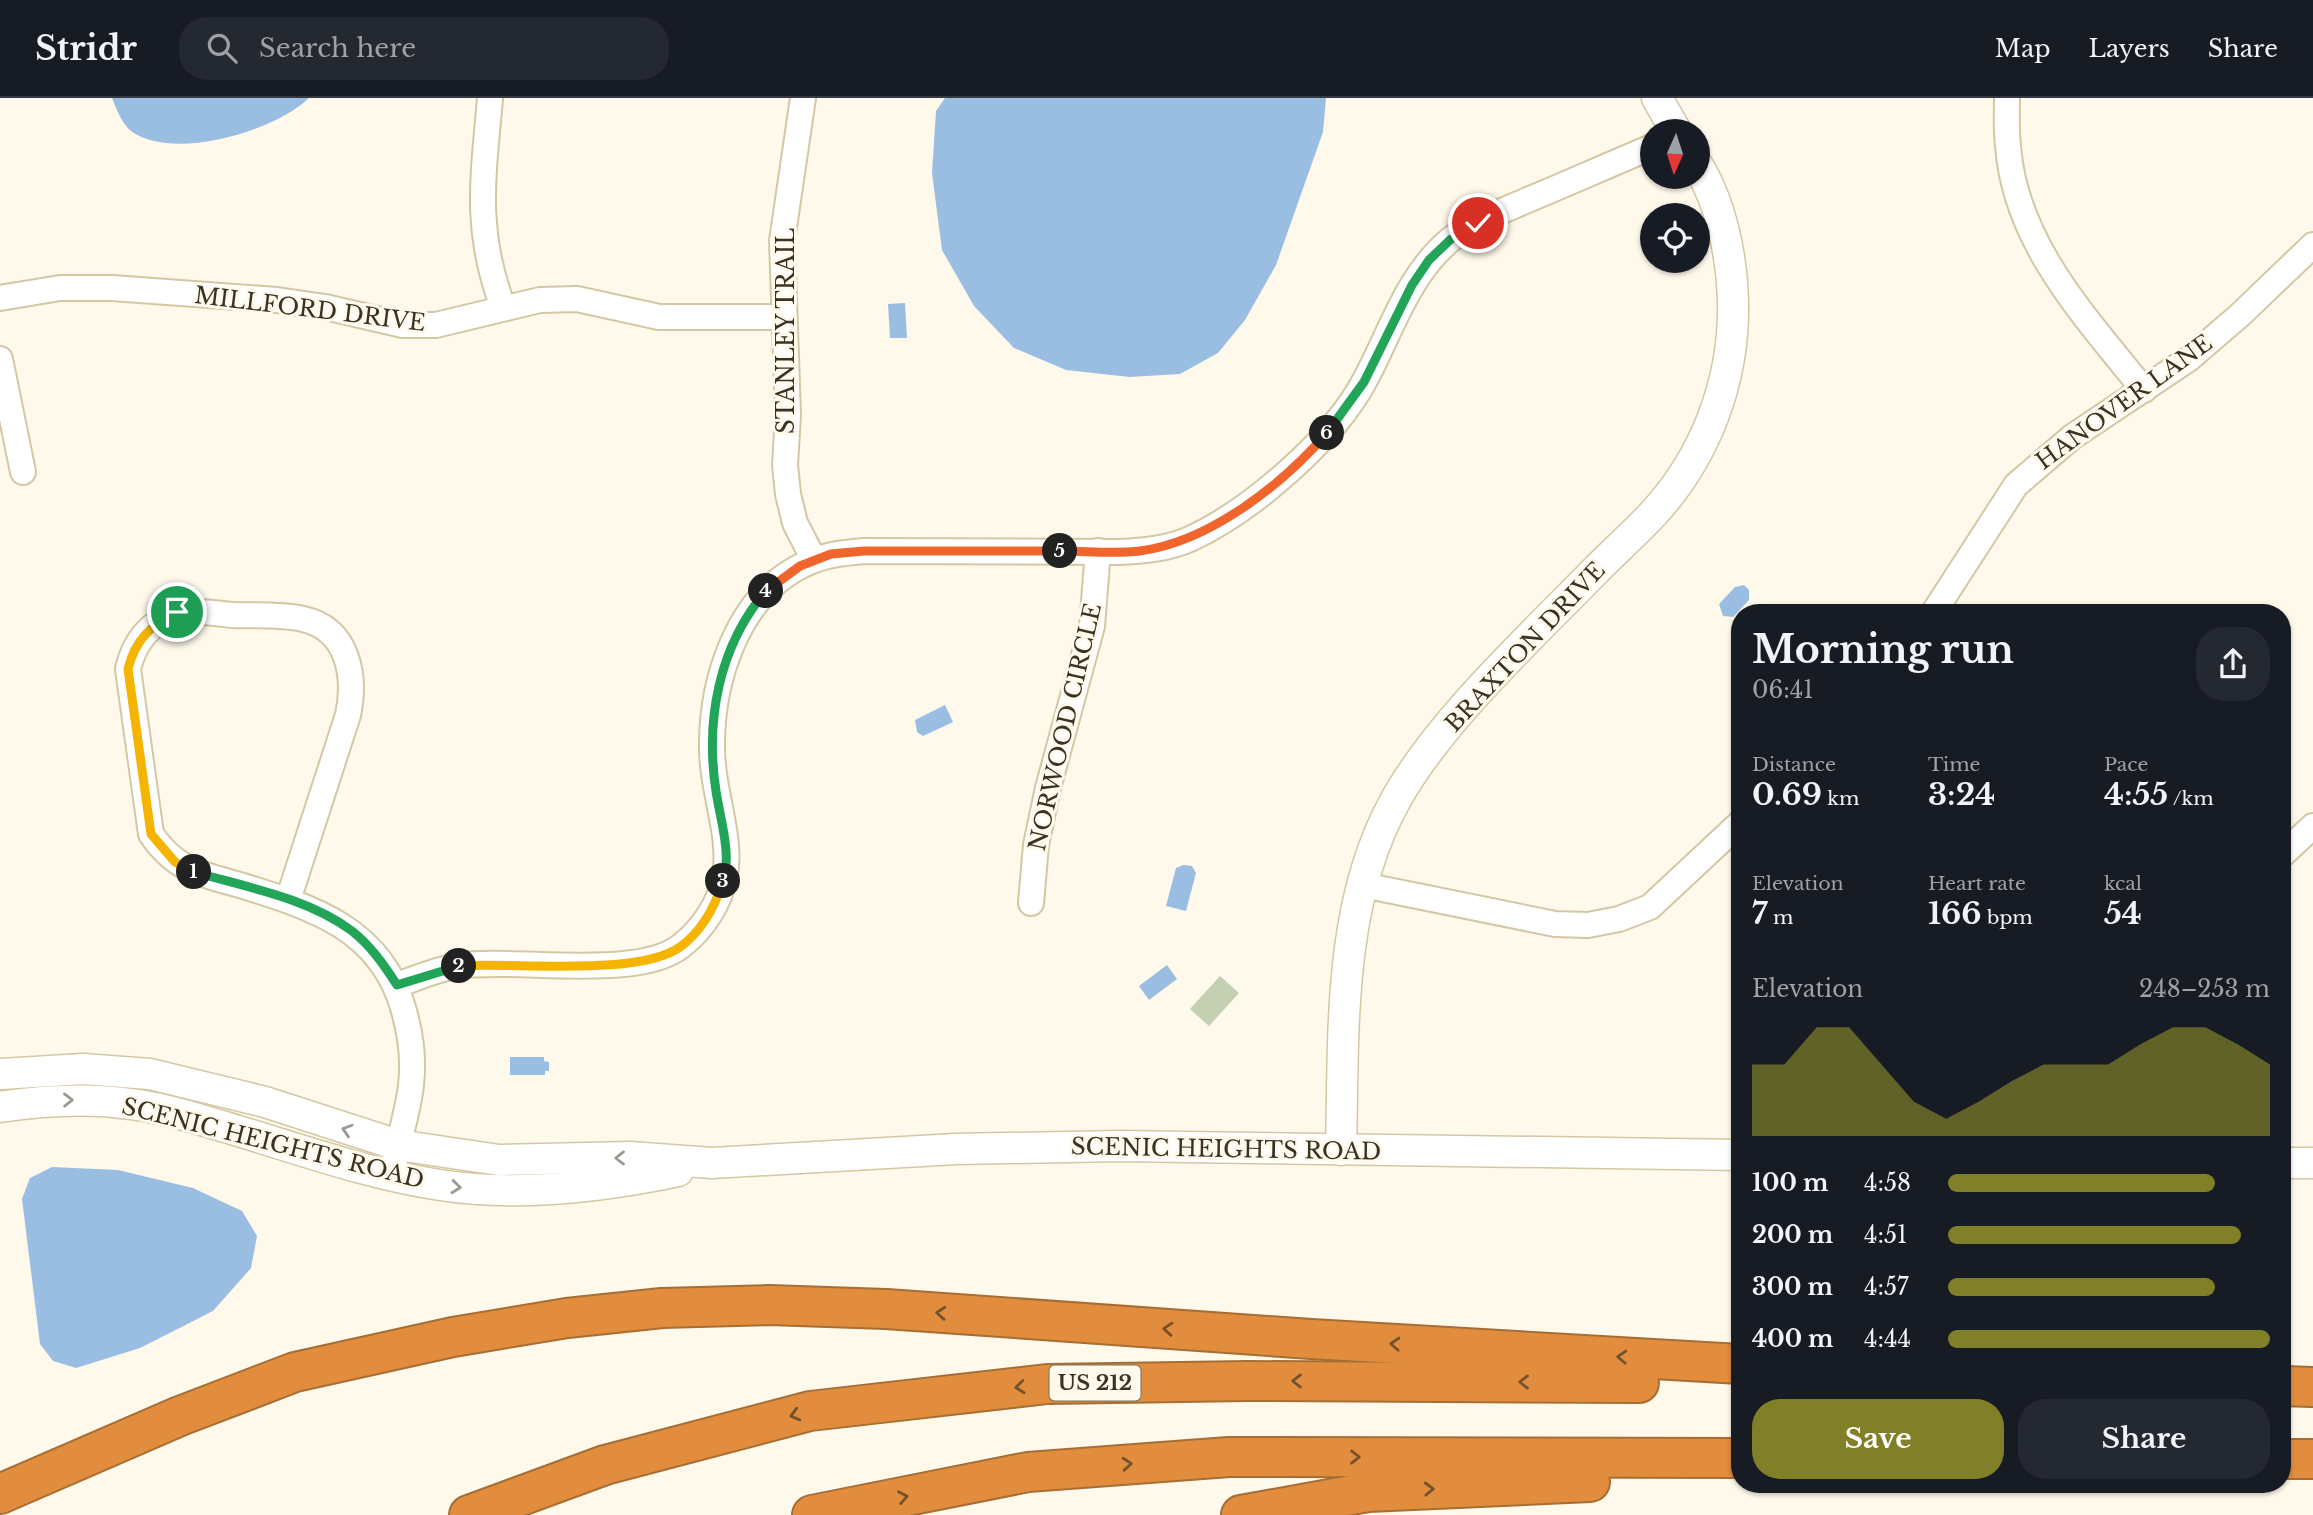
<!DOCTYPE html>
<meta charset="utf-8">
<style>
body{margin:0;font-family:"Libre Baskerville",serif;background:#242831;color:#f1f3f6;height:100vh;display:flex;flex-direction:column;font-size:26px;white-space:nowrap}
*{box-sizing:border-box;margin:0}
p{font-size:23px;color:#9ea1a6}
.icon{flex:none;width:38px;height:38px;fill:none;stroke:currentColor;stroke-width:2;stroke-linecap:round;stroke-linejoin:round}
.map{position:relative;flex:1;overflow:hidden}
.side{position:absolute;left:1731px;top:506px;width:560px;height:889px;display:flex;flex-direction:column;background:#171b24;border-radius:28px;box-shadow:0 2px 5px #0004}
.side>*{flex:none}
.needle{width:46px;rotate:183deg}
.buttons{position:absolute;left:1640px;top:21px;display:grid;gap:14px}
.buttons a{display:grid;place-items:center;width:70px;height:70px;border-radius:50%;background:#171b24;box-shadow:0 2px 5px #0004;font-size:35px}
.pin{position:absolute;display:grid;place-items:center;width:60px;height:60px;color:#fff;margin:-30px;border:4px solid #fff;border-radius:50%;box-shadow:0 2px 7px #0007}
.km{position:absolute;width:35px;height:35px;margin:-18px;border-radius:50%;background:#222;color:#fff;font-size:19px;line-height:35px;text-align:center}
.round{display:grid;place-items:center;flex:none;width:74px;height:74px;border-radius:28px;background:#242831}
.overview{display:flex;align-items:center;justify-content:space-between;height:119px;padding:0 21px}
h1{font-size:38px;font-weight:800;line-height:52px}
.figures{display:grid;grid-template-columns:repeat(3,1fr);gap:10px;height:119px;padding:7px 21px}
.figures div{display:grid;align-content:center}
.figures b{font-size:30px;font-weight:800}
.figures small{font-size:19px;font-weight:400}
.figures p{font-size:19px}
.chart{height:196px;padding:14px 21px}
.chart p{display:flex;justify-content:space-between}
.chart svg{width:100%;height:126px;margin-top:7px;fill:#818029;opacity:.7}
.primary-button{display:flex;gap:14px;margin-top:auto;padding:14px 21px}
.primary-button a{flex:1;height:80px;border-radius:28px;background:#818029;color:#fff;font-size:28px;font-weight:800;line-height:80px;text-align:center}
.primary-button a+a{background:#242831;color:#f1f3f6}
ul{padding:0 21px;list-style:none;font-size:23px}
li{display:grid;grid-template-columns:112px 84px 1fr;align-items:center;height:52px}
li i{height:18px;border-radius:9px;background:#818029}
header{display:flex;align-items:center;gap:42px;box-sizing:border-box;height:98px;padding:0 35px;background:#171b24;border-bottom:2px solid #363941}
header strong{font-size:33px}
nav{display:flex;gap:38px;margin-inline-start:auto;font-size:24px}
.search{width:490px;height:63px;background:#242831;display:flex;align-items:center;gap:18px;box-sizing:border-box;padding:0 24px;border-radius:28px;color:#9ea1a6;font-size:26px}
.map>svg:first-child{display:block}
.green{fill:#c3d1b2}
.water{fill:#9abde2}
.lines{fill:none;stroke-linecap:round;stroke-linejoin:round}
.minor-casing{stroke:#d4c7a4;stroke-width:28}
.tertiary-casing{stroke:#d4c7a4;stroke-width:33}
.motorway-casing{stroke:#a66e35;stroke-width:42}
.minor{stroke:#fff;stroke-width:24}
.tertiary{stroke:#fff;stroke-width:30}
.motorway{stroke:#e28d3d;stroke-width:38}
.oneway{stroke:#9c9992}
.oneway2{stroke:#74522d}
.split-1-casing{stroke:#fff;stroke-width:14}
.split-2-casing{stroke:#fff;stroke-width:14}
.split-3-casing{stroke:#fff;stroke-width:14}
.split-4-casing{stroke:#fff;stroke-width:14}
.split-5-casing{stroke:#fff;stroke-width:14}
.split-6-casing{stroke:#fff;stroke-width:14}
.split-7-casing{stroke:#fff;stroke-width:14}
.split-1{stroke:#f5b400;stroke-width:9}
.split-2{stroke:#22a559;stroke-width:9}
.split-3{stroke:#f5b400;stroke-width:9}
.split-4{stroke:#22a559;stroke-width:9}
.split-5{stroke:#f0652b;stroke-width:9}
.split-6{stroke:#f0652b;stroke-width:9}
.split-7{stroke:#22a559;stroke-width:9}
.labels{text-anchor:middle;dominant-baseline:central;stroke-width:6;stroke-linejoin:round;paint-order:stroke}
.shield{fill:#fef9eb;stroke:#736e60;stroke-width:2}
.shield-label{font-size:21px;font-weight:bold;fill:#383325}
.street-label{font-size:23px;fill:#383325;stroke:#fef9eb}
</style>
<header>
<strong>Stridr</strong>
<div class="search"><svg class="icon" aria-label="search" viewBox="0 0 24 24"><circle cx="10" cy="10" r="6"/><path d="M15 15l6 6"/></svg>Search here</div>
<nav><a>Map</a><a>Layers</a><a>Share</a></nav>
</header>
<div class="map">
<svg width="2313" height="1417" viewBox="0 0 2313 1417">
<rect width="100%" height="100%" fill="#fef9eb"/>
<polygon class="green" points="1220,878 1239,895 1209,928 1190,911"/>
<g class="water">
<path d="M112 0H309C275 33 173 64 131 33 122 26 116 10 112 0Z"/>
<polygon points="945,0 1326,0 1323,34 1276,167 1245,222 1218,255 1180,276 1130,279 1066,272 1014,250 974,208 942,152 932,75 936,13"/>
<polygon points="905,205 907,240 890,240 888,206"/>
<polygon points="1744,487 1749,492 1749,502 1733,519 1723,518 1719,506 1735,489"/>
<polygon points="945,607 953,624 923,638 917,634 915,622"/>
<polygon points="1183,767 1192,768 1196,775 1186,813 1166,808 1176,770"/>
<polygon points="1167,867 1177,881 1149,902 1139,888"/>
<polygon points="510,959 544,959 544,963 549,964 549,973 545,973 545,977 510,977"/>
<polygon points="52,1069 118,1072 193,1090 242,1113 257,1138 251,1170 213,1213 140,1250 76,1270 53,1263 40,1246 22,1101 30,1080"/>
</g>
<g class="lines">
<defs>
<g id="minor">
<polyline points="803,0 782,143 788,317 785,367 788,396 795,425 814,462"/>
<path d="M2007 0C2007 16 2006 32 2008 48 2015 145 2086 220 2144 292"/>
<path d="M490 1C483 81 474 132 503 209"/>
<polyline points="0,200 60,190 112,190 277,202 325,209 403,227 436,227 540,202 577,201 659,219 784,219"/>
<polyline points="0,261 23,374"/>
<polyline points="1934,514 2016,387 2072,339 2190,260 2240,217 2313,147"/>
<polyline points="2282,757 2313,728"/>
<polyline points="1363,787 1555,826 1588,827 1619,821 1650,809 1740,725"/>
<path d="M288 802 348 617C356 579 349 531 303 521 281 516 255 518 233 517 216 516 189 510 174 516 148 526 134 545 128 571L151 736C175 772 201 776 240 787 314 810 382 831 404 913 411 938 414 962 411 987 408 1014 399 1040 394 1066"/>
<polyline points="1031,805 1036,747 1048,690 1092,528 1098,453"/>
<path d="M397 887C417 880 437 871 457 868 515 859 637 883 681 848 703 831 720 805 725 778 732 737 712 693 712 652 711 583 737 499 803 467 822 457 842 455 864 453L1118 454C1142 453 1168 451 1190 441 1251 413 1334 341 1365 282 1391 234 1407 178 1450 142 1472 124 1503 113 1530 101 1571 84 1611 66 1652 49"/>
</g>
<g id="tertiary">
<polyline points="1657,0 1676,33"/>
<polyline points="0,976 83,971 150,976 265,1004 398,1047 499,1062 630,1059 712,1065 956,1051 1120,1048 1740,1057"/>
<path d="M0 1009C41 1003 81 1000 122 1005 156 1008 192 1019 225 1029 296 1050 367 1076 440 1087 518 1099 602 1089 678 1073"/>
<path d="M1341 1052C1344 937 1337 809 1394 705 1437 625 1531 539 1596 472 1614 454 1634 436 1652 417 1706 359 1735 282 1733 202 1732 159 1721 105 1698 68"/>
<polyline points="2282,1065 2313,1065"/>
</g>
<g id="motorway">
<polyline points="2282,1288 2313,1289"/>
<polyline points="2282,1361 2313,1361"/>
<polyline points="0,1396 180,1318 295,1274 453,1239 567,1220 662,1210 769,1207 886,1211 1311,1241 1740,1266"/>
<polyline points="469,1417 605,1367 810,1313 1047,1286 1248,1283 1639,1285"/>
<polyline points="812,1417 1028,1374 1229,1359 1740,1360"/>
<polyline points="1241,1417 1368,1394 1590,1384"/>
</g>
</defs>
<use href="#minor" class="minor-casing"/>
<use href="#tertiary" class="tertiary-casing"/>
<use href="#motorway" class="motorway-casing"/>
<use href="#minor" class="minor"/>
<use href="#tertiary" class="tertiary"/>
<use href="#motorway" class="motorway"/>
</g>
<defs><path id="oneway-chevron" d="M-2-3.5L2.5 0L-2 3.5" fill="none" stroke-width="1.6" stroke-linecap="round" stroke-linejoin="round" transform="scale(1.75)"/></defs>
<g class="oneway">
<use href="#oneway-chevron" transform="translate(68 1002) rotate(-1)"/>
<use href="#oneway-chevron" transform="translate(347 1032) rotate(-162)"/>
<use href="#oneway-chevron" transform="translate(620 1060) rotate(180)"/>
<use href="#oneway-chevron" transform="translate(456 1089) rotate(6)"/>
</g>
<g class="oneway2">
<use href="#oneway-chevron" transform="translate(941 1215) rotate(-176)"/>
<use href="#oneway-chevron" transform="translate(1168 1231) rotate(-176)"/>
<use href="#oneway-chevron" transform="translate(1395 1246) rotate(-177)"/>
<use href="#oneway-chevron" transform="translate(1622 1259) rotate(-177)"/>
<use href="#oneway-chevron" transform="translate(1297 1283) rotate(-180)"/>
<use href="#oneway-chevron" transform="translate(1524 1284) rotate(-180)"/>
<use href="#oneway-chevron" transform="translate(1020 1289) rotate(174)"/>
<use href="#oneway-chevron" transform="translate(795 1317) rotate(165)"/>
<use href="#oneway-chevron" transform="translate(1355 1359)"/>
<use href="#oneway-chevron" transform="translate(1127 1366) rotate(-4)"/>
<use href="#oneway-chevron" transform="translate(1429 1391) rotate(-2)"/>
<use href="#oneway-chevron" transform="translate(903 1399) rotate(-11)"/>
</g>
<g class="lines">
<defs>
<path id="split-1" d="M177 514C151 527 135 542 128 571L151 736 175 764 194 774"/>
<path id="split-2" d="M194 774C246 789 308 800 352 833 371 848 384 867 397 887L459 868"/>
<path id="split-3" d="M459 868C514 864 638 879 680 849 702 833 715 809 723 783"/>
<path id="split-4" d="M723 783C732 756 720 721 716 693 705 622 719 548 766 493"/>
<polyline id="split-5" points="766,493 800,468 831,456 864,453 1060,453"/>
<path id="split-6" d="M1060 453C1087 453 1114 456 1140 453 1209 444 1282 387 1327 335"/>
<polyline id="split-7" points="1327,335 1364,284 1412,187 1429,162 1451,141 1478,125"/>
</defs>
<use href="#split-1" class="split-1-casing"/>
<use href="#split-2" class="split-2-casing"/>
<use href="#split-3" class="split-3-casing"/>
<use href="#split-4" class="split-4-casing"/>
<use href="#split-5" class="split-5-casing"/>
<use href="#split-6" class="split-6-casing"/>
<use href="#split-7" class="split-7-casing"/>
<use href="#split-1" class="split-1"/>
<use href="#split-2" class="split-2"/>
<use href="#split-3" class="split-3"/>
<use href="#split-4" class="split-4"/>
<use href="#split-5" class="split-5"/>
<use href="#split-6" class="split-6"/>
<use href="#split-7" class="split-7"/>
</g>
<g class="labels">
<rect class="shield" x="1049.5" y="1267.5" width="91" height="35" rx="5"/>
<g class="shield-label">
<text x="1095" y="1285">US 212</text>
</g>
<g class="street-label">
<text transform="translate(310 211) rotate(7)">MILLFORD DRIVE</text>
<text transform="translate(786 233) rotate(-90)">STANLEY TRAIL</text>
<text transform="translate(2124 304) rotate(-36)">HANOVER LANE</text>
<text transform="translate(1525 549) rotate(-47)">BRAXTON DRIVE</text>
<text transform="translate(1065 629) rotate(-77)">NORWOOD CIRCLE</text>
<text transform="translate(273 1045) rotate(14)">SCENIC HEIGHTS ROAD</text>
<text transform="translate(1226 1051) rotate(1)">SCENIC HEIGHTS ROAD</text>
</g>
</g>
</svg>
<div class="buttons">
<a><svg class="needle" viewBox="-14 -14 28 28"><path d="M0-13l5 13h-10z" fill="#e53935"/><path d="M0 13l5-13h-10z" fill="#9ea1a6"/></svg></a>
<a><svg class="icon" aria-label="locate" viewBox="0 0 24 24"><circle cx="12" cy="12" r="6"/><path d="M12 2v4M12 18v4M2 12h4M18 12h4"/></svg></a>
</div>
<div class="pin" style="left:177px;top:514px;background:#1e9e55"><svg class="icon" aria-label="arrive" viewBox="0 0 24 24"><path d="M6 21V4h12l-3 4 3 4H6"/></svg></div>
<div class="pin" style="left:1478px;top:125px;background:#d93025"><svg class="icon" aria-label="check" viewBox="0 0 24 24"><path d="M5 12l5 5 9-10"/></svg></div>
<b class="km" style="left:194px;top:774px">1</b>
<b class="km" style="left:459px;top:868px">2</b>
<b class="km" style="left:723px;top:783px">3</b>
<b class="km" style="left:766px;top:493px">4</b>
<b class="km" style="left:1060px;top:453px">5</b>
<b class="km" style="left:1327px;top:335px">6</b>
<section class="side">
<div class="overview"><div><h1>Morning run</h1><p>06:41</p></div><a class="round"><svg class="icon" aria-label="share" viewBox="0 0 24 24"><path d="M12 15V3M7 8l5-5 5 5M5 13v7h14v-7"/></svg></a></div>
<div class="figures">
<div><p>Distance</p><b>0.69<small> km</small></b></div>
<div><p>Time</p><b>3:24</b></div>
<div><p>Pace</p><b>4:55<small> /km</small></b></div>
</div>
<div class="figures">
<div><p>Elevation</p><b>7<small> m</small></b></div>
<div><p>Heart rate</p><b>166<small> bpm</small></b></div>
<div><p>kcal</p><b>54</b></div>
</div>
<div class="chart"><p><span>Elevation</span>248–253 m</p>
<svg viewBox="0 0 160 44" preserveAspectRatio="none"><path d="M0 44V19L10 19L20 6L30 6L40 19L50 32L60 38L70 32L80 25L90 19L100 19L110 19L120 12L130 6L140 6L150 12L160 19V44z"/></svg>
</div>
<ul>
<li><b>100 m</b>4:58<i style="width:83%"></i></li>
<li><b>200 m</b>4:51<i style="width:91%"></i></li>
<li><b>300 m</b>4:57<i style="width:83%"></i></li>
<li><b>400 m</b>4:44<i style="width:100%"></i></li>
</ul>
<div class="primary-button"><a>Save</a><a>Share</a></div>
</section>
</div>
